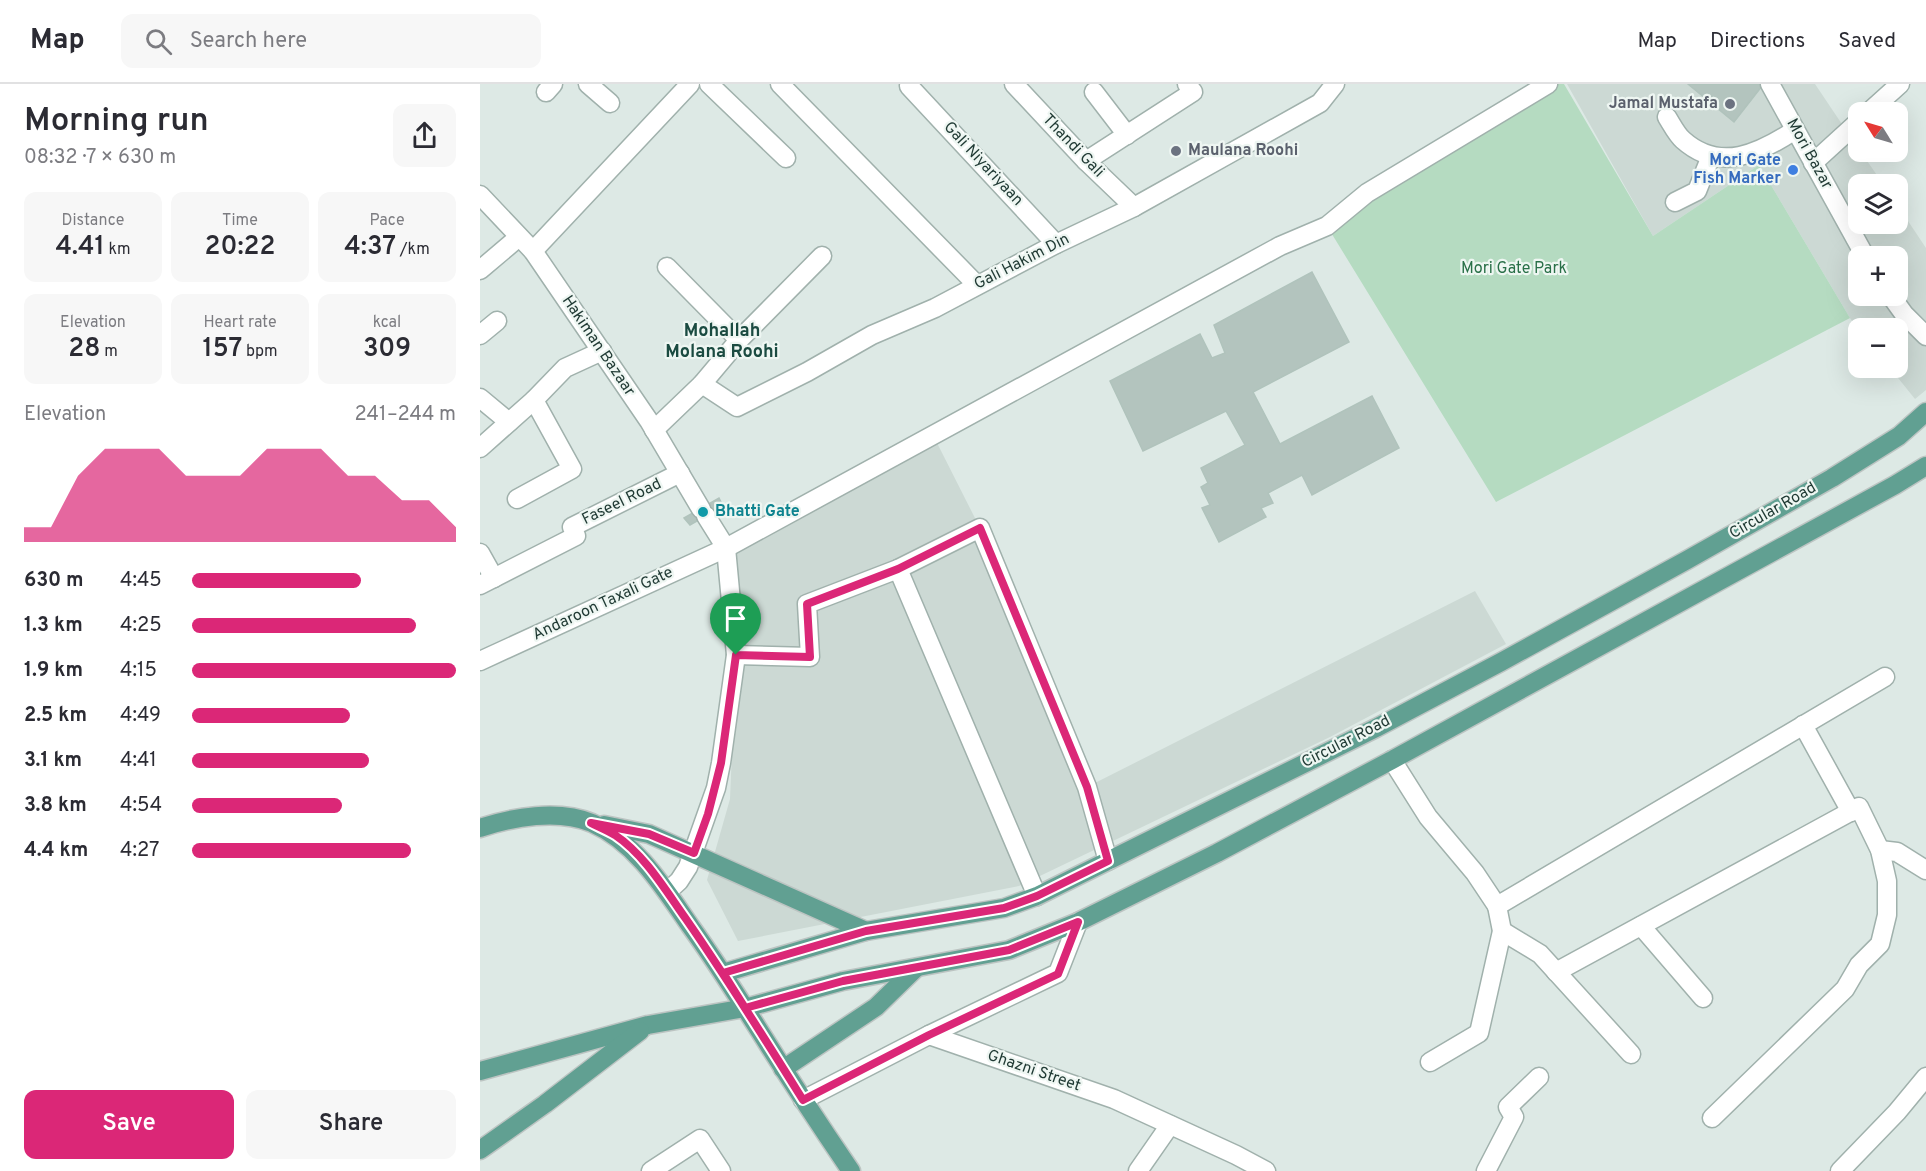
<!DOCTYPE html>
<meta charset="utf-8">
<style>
body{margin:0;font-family:Overpass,sans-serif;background:#f7f7f7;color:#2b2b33;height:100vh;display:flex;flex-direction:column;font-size:22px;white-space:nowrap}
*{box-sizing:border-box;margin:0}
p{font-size:20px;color:#7c7c81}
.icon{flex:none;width:33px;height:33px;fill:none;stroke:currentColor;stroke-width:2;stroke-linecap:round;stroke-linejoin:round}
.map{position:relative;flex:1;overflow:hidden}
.drawer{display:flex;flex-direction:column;background:#fff;width:480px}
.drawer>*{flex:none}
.needle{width:39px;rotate:307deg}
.controls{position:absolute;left:1368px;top:18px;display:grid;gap:12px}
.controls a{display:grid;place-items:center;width:60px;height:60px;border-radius:12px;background:#fff;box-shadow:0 6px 24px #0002;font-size:30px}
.pin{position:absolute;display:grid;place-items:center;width:51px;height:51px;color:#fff;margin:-62px -26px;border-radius:50% 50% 50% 0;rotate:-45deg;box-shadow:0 0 6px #0007}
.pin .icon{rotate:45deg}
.round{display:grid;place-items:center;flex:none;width:63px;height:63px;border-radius:12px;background:#f7f7f7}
.head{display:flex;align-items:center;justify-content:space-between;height:102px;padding:0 24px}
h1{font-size:33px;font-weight:600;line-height:45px}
.figures{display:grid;grid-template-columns:repeat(3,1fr);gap:9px;height:102px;padding:6px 24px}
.figures div{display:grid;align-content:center;border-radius:12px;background:#f7f7f7;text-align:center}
.figures b{font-size:26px;font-weight:600}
.figures small{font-size:16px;font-weight:400}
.figures p{font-size:16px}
.chart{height:168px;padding:12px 24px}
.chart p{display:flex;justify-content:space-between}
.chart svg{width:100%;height:108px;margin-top:6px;fill:#db2777;opacity:.7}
.cta{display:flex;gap:12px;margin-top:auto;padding:12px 24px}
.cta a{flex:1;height:69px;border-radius:12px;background:#db2777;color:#fff;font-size:24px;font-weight:600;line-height:69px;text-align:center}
.cta a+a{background:#f7f7f7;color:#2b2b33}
ul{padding:0 24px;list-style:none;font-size:20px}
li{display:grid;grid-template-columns:96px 72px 1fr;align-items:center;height:45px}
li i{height:15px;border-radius:8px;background:#db2777}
header{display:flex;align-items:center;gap:36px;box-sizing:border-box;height:84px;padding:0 30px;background:#fff;border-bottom:2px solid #e1e1e2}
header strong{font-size:28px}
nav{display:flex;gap:33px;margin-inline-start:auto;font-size:21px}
.search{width:420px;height:54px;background:#f7f7f7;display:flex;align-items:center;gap:15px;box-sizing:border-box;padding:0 21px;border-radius:12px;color:#7c7c81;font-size:22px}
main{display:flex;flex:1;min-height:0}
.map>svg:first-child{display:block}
.built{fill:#ccd9d4;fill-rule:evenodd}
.green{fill:#b5dbc1}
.building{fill:#b3c4be;stroke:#b0c3bc;stroke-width:1.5}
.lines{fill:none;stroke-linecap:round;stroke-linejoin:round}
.minor-casing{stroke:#a0b1ac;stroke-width:21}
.major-casing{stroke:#bcc4c2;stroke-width:21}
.minor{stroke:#fff;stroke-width:18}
.major{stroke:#61a092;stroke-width:18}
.route-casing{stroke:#fff;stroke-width:12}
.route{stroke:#db2777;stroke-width:8}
.worship-dot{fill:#6b7280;stroke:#eef6f2;stroke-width:2}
.shop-dot{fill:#3f7fe0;stroke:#eef6f2;stroke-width:2}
.culture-dot{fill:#0f9aa8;stroke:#eef6f2;stroke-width:2}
.labels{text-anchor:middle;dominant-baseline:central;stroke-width:4.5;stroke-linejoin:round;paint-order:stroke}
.worship-label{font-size:16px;font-weight:bold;fill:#5b616d;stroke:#eef6f2;text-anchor:end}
.street-label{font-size:16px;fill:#1f3933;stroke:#eef6f2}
.shop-label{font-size:16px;font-weight:bold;fill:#366cbe;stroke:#eef6f2;text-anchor:end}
.park-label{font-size:16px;fill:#297048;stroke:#eef6f2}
.culture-label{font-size:16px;font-weight:bold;fill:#0d838f;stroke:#eef6f2;text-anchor:start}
.neighbourhood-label{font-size:18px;font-weight:bold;fill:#1b4b41;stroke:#eef6f2}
</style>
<header>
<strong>Map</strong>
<div class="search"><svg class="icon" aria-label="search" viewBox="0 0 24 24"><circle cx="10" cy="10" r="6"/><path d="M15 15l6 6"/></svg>Search here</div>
<nav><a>Map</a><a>Directions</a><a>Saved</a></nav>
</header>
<main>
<section class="drawer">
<div class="head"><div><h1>Morning run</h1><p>08:32 · 7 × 630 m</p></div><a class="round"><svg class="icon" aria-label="share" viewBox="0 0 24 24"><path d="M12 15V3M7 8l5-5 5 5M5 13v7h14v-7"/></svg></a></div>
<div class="figures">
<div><p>Distance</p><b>4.41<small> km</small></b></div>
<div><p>Time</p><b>20:22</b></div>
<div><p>Pace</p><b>4:37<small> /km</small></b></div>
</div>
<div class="figures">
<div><p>Elevation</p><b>28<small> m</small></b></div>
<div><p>Heart rate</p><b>157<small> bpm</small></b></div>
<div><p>kcal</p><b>309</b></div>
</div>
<div class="chart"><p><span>Elevation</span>241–244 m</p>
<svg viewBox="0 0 160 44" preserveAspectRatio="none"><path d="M0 44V38L10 38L20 17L30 6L40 6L50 6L60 17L70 17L80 17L90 6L100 6L110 6L120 17L130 17L140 27L150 27L160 38V44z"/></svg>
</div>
<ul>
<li><b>630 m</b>4:45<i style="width:64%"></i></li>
<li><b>1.3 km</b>4:25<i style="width:85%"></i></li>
<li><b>1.9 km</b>4:15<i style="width:100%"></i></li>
<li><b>2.5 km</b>4:49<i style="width:60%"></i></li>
<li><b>3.1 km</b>4:41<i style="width:67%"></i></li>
<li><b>3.8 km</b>4:54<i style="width:57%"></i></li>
<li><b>4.4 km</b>4:27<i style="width:83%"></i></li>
</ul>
<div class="cta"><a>Save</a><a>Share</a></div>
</section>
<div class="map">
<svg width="1446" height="1087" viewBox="0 0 1446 1087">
<rect width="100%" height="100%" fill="#dde9e5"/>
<g class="built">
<path d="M1087 0H1335L1378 64V68H1381L1403 100H1378V140H1418V122L1446 164V306L1435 315 1410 284H1418V244L1378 245 1370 234 1279 81 1173 152ZM1378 172H1418V212H1378Z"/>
<polygon points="453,351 500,444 607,703 995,507 1026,560 850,653 539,802 258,857 227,796 250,715 256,571 246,464"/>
</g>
<polygon class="green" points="1068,0 1084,0 1173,152 1279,81 1370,234 1016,418 847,142"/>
<g class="building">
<polygon points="1208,0 1280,0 1282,2 1254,38"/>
<polygon points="832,188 869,258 773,308 800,360 892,312 919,364 832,411 822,391 788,409 793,419 781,424 786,433 739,458 722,424 730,421 721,403 728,399 721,384 765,361 746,327 663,367 630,297 720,250 732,274 745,269 734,241"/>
<polygon points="239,414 243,422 210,441 204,434"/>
</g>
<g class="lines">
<defs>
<g id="minor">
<polyline points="108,0 130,19"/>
<polyline points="229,0 306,74"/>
<polyline points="300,0 496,200"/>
<polyline points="534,0 606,77 654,123"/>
<polyline points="1290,0 1385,172"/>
<polyline points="429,2 576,160"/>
<polyline points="66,8 73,0"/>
<polyline points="614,8 647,51"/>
<polyline points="1389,28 1420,0"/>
<path d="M1187 33C1192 41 1197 51 1203 56 1240 89 1280 69 1315 46"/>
<polyline points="606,77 713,8 707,0"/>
<polyline points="1333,79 1378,38"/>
<polyline points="0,111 53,167 169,337 221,425"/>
<polyline points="1195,118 1217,107 1231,72"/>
<polyline points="53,167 210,0"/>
<polyline points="187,183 259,256"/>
<polyline points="0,186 39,153"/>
<polyline points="1411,212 1424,230 1446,252"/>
<polyline points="0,251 17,237"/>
<polyline points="222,300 257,323 327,288 392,251 455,224 576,160 654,123 840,19 855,0"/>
<polyline points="0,314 29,338"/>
<polyline points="174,346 222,300 259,256 342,172"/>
<polyline points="0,364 54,316 85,284 122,267"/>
<polyline points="37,415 92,385 54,316"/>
<polyline points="0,469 14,494"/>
<polyline points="418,485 557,812"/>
<polyline points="0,501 96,452 92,443 200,389"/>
<polyline points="256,571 330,573 327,520 418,485 500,444 607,703 628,777"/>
<polyline points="0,577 246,464 800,162 847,142 887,109 1068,0"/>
<polyline points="1323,641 1371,728"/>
<polyline points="912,676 948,733 995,789 1017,822 1405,593"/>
<polyline points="1400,766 1417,768 1446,786"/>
<polyline points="187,808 199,797 208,783 236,704 241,679 256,571 246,464 226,432"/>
<polyline points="1161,842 1223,914"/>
<polyline points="1022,847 1060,870 1151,970"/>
<polyline points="1076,888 1379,723 1400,766 1407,797 1407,831 1400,860 1379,881 1365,905 1232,1034"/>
<polyline points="449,951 578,889 598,838"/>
<polyline points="950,978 999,949 1022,847 1017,822"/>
<polyline points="323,1016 449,951 634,1015 756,1071 786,1087"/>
<polyline points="171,1087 220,1055 241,1087"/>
<polyline points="658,1087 690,1041"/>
<polyline points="1006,1087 1034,1033 1028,1023 1059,993"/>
<polyline points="1360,1087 1417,1028 1446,993"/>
</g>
<g id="major">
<polyline points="124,741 169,750 386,847"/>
<path d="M0 744C33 733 78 725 112 739 157 759 184 804 211 843 237 879 260 916 284 954 312 999 341 1043 371 1087"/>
<polyline points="243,889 386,847 524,824 557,812 896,644 1021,578 1207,476 1352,394 1419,352 1446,328"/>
<polyline points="303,985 396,923 436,884"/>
<polyline points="0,987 168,941 265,924 363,897 529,866 598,838 737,769 912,676 1415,401 1446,382"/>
<polyline points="0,1066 65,1020 160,947"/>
</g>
</defs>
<use href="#minor" class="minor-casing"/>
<use href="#major" class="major-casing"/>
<use href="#minor" class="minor"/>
<use href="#major" class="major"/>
</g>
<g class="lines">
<defs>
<path id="route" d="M256 571 241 679 228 730 214 769 169 750 111 739C119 743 128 747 135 751 165 771 186 807 206 835 247 894 285 955 323 1016L449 951 578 890 598 838 529 866 363 897 265 924 243 889 386 847 524 824 557 812 628 777 607 703 500 444 418 485 327 520 330 573 256 571"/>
</defs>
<use href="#route" class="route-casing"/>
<use href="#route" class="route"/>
</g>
<g class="worship-dot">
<circle cx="1250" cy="20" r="6"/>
<circle cx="696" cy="67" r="6"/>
</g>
<circle class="shop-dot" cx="1313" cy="86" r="6"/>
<circle class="culture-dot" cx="223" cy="428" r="6"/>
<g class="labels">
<g class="worship-label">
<text x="1238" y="20">Jamal Mustafa</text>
<text x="708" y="67" text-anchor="start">Maulana Roohi</text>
</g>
<g class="street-label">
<text transform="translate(593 62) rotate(46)">Thandi Gali</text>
<text transform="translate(1329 70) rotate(61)">Mori Bazar</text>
<text transform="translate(503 80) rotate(47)">Gali Niyariyaan</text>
<text transform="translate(542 178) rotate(-27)">Gali Hakim Din</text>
<text transform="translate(118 262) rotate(56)">Hakiman Bazaar</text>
<text transform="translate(142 418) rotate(-26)">Faseel Road</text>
<text transform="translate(1293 427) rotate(-30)">Circular Road</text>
<text transform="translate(123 520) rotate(-25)">Andaroon Taxali Gate</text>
<text transform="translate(866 658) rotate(-27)">Circular Road</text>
<text transform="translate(554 987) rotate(19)">Ghazni Street</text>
</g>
<g class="shop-label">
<text x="1301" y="77">Mori Gate<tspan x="1301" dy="18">Fish Marker</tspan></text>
</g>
<g class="park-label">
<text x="1034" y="185">Mori Gate Park</text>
</g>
<g class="culture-label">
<text x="235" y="428">Bhatti Gate</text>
</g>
<g class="neighbourhood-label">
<text x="242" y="247">Mohallah<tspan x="242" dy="21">Molana Roohi</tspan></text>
</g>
</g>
</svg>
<div class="controls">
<a><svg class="needle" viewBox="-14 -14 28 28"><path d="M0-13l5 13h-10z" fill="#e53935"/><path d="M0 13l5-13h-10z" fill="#7c7c81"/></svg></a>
<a><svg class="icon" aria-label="layers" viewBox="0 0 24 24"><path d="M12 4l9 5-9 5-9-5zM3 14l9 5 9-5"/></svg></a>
<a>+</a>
<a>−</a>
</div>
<div class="pin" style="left:256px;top:571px;background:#1e9e55"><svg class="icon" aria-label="arrive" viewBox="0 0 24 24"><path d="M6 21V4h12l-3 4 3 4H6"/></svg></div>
</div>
</main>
